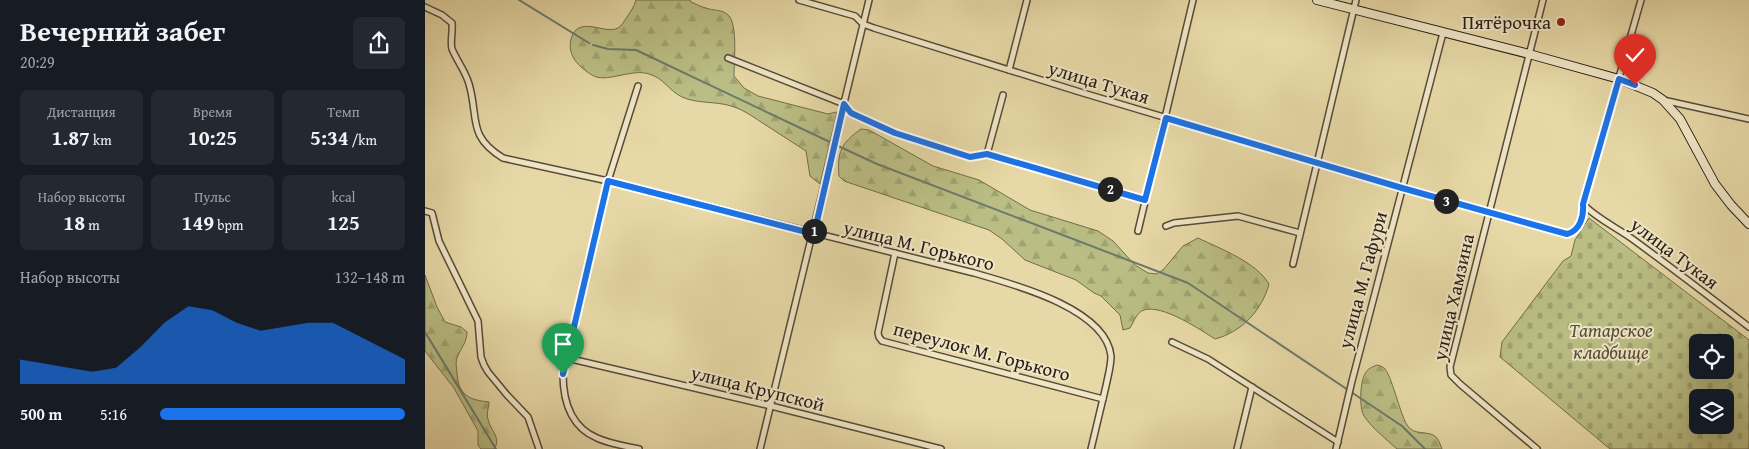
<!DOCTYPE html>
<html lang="ru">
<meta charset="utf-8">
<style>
body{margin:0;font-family:"Gentium Book Plus",serif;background:#242831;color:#f1f3f6;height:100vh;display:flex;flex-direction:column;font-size:19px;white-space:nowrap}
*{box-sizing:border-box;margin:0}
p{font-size:16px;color:#9ea1a6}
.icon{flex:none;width:28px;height:28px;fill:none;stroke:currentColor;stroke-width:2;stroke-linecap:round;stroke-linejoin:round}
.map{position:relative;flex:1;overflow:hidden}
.details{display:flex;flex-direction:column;background:#171b24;width:425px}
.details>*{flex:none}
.buttons{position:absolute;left:1264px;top:334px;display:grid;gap:10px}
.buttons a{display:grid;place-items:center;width:45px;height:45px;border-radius:8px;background:#171b24;box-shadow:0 5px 20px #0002;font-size:25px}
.pin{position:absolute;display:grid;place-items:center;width:42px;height:42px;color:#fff;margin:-51px -21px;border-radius:50% 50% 50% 0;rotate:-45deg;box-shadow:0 0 5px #0007}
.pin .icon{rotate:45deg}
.km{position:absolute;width:25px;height:25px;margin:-12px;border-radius:50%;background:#222;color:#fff;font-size:14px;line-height:25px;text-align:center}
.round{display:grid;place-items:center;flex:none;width:52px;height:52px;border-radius:8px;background:#242831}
.head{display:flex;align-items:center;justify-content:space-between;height:85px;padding:0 20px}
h1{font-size:28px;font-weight:800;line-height:38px}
.stats{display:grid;grid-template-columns:repeat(3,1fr);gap:8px;height:85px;padding:5px 20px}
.stats div{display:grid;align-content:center;border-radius:8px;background:#242831;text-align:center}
.stats b{font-size:21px;font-weight:800}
.stats small{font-size:14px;font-weight:400}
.stats p{font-size:14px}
.chart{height:140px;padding:10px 20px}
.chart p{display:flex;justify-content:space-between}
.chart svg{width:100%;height:90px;margin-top:5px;fill:#1a73e8;opacity:.7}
ul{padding:0 20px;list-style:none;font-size:16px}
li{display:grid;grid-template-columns:80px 60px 1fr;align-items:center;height:38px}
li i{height:12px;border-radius:6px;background:#1a73e8}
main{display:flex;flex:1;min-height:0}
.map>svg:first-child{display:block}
.forest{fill:url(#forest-firs);stroke:#726c4c}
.cemetery{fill:url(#cemetery-stones);stroke:#726c4c;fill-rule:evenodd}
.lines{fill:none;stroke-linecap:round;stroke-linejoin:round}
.stream{stroke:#6b7a6d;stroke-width:2}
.street-casing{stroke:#584a39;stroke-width:8}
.secondary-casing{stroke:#291b14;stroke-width:10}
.street{stroke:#efe6c6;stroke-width:5}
.secondary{stroke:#efe6c6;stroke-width:8}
.route-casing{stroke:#fff;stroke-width:10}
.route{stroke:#1a73e8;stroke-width:6}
.poi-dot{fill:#8f2418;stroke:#efe6c6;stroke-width:2}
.labels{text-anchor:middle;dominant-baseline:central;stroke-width:4;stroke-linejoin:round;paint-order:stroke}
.poi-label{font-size:19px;fill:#291b14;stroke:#efe6c6;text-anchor:end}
.street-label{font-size:19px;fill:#291b14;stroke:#efe6c6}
.park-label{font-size:19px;font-style:italic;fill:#544c36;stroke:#efe6c6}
</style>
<main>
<section class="details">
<div class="head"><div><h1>Вечерний забег</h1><p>20:29</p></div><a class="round"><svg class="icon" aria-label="share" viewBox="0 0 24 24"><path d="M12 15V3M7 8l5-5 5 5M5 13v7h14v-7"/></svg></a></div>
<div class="stats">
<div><p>Дистанция</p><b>1.87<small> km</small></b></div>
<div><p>Время</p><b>10:25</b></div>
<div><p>Темп</p><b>5:34<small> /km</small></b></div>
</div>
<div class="stats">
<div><p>Набор высоты</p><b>18<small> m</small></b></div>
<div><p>Пульс</p><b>149<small> bpm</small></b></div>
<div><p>kcal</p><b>125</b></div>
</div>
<div class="chart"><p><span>Набор высоты</span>132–148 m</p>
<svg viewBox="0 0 160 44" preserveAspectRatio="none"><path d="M0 44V32L10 34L20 36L30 38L40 36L50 26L60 14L70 6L80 8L90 14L100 18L110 16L120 14L130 14L140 20L150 26L160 32V44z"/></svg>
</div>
<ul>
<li><b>500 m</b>5:16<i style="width:100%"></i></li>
</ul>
</section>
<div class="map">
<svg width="1324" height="449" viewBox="0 0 1324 449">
<defs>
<pattern id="forest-firs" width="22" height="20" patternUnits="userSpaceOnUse" patternTransform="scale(1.25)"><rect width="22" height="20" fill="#babe84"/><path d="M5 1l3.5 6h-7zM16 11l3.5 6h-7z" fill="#a0a371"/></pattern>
<pattern id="cemetery-stones" width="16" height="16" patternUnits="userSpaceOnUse" patternTransform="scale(1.25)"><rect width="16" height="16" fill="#babe84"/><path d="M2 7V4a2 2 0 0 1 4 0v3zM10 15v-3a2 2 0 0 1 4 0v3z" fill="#a0a371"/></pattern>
</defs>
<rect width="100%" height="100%" fill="#e7d9a7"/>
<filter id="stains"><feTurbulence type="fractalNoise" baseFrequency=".004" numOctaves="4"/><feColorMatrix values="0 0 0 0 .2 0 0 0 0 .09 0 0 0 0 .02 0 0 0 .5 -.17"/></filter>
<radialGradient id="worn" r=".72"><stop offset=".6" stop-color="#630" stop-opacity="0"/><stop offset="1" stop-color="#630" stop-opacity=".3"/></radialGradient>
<g class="forest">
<path d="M211 0H265L266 2C271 4 276 7 281 8 288 11 297 9 303 15 313 23 309 63 309 76L319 88 333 96 403 114 412 112 395 184 385 176 381 151C366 141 351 132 336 122 327 116 317 109 306 106 291 101 272 104 257 97 244 91 239 78 224 74 207 68 180 84 167 75 154 67 142 56 146 39 153 14 179 35 193 28 197 26 199 21 202 17 206 11 209 7 211 0Z"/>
<path d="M436 129 444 130 508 166 554 180 605 210 673 231 688 241 710 265 723 273 731 274 738 270 758 246 773 238C796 249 831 262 844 284 837 310 817 332 790 339 776 330 737 304 719 310 712 312 709 321 705 328L698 330 695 315 676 296 669 293 651 280 600 260 577 239 564 230 419 181 414 176C412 152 416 143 436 129Z"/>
<path d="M0 275 12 307 20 322 36 327 42 332C42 343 35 349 32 358 30 363 32 369 32 374 34 396 45 400 64 402 64 407 61 414 63 419 65 430 77 438 69 449H56L53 445V431L29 388 0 351Z"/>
<path d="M952 365C955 366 957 366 959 368 966 373 975 414 982 425 989 437 1004 429 1012 438 1014 441 1016 446 1017 449H972C961 439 947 428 939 416 934 408 935 382 940 374 942 369 947 367 952 365Z"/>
</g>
<path class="cemetery" d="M1164 218 1324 340V449H1185L1075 357 1077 342 1138 261 1146 256 1150 240ZM1272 342H1300V370H1272ZM1272 398H1300V425H1272Z"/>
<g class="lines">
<g class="stream">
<polyline points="94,0 164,43"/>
<polyline points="168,45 183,49 211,50 407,143"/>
<polyline points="411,145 452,164 763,283 977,426 1000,449"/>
<polyline points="0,332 71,449"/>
</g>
<defs>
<g id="street">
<path d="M374 0 430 16 438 24 449 28 658 93 977 188 1142 234C1155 231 1159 216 1158 204L1216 0"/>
<path d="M0 7 17 15 27 23C28 31 25 43 27 49 32 61 41 72 44 84 54 118 42 136 78 158L183 181 549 273C587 284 681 308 686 356 686 366 683 376 681 386 676 407 671 428 666 449"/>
<polyline points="303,58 419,104 426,113 470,133 545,157 562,154 720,200"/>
<polyline points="584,70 602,0"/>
<path d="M213 86 183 181 138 374C138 401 146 427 172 438 185 444 200 446 214 449"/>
<polyline points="1238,100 1324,119"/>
<polyline points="562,154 578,95"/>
<path d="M1159 205C1170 217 1192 228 1206 238 1246 267 1285 297 1324 327"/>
<polyline points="0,211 7,213 14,241 53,321 56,357 59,365 63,372 82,395 103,417 114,449"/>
<polyline points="741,226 749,223 813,216 875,233"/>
<polyline points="713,231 768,0"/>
<polyline points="470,253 453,333 454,337 457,341 678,399"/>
<polyline points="868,264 931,0"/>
<polyline points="747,342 783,359 913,442"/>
<polyline points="142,358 346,406 516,449"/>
<polyline points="335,449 444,0"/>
<polyline points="812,449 827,387"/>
<polyline points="911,449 927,381 1018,33"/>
<polyline points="1112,449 1035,384 1026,375 1025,367 1118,0"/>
</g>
<polyline id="secondary" points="892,0 1104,54 1194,79 1228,93 1238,100 1255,119 1290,184 1306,205 1324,224"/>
</defs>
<use href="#street" class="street-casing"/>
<use href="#secondary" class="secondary-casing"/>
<use href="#street" class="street"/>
<use href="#secondary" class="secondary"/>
</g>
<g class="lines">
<defs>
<path id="route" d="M138 374 183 181 389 234 419 104 426 113 470 133 545 157 562 154 720 200 741 118 977 188 1142 234C1155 231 1159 216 1158 204L1194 79 1210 85"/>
</defs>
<use href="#route" class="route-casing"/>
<use href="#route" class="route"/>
</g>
<circle class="poi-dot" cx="1136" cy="22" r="5"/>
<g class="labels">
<g class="poi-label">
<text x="1126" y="22">Пятёрочка</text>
</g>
<g class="street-label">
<text transform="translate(674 82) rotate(17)">улица Тукая</text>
<text transform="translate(494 245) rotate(14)">улица М. Горького</text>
<text transform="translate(1250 253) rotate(37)">улица Тукая</text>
<text transform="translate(937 280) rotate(-75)">улица М. Гафури</text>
<text transform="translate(1028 297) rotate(-77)">улица Хамзина</text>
<text transform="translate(557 351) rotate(15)">переулок М. Горького</text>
<text transform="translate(333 388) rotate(14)">улица Крупской</text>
</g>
<g class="park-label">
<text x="1186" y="330">Татарское<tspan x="1186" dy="22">кладбище</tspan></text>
</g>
</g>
<rect width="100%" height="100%" filter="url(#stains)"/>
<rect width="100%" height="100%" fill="url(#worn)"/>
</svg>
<div class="buttons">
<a><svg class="icon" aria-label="locate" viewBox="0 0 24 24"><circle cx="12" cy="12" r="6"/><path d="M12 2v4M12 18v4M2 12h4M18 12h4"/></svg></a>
<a><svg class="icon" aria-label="layers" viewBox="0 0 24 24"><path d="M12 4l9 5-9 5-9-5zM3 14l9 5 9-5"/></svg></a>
</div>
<div class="pin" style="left:138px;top:374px;background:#1e9e55"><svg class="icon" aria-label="arrive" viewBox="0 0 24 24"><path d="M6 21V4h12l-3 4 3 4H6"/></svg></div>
<div class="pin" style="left:1210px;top:85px;background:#d93025"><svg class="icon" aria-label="check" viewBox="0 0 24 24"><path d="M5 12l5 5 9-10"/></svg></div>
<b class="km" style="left:389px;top:231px">1</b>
<b class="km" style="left:685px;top:189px">2</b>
<b class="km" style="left:1021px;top:201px">3</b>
</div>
</main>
